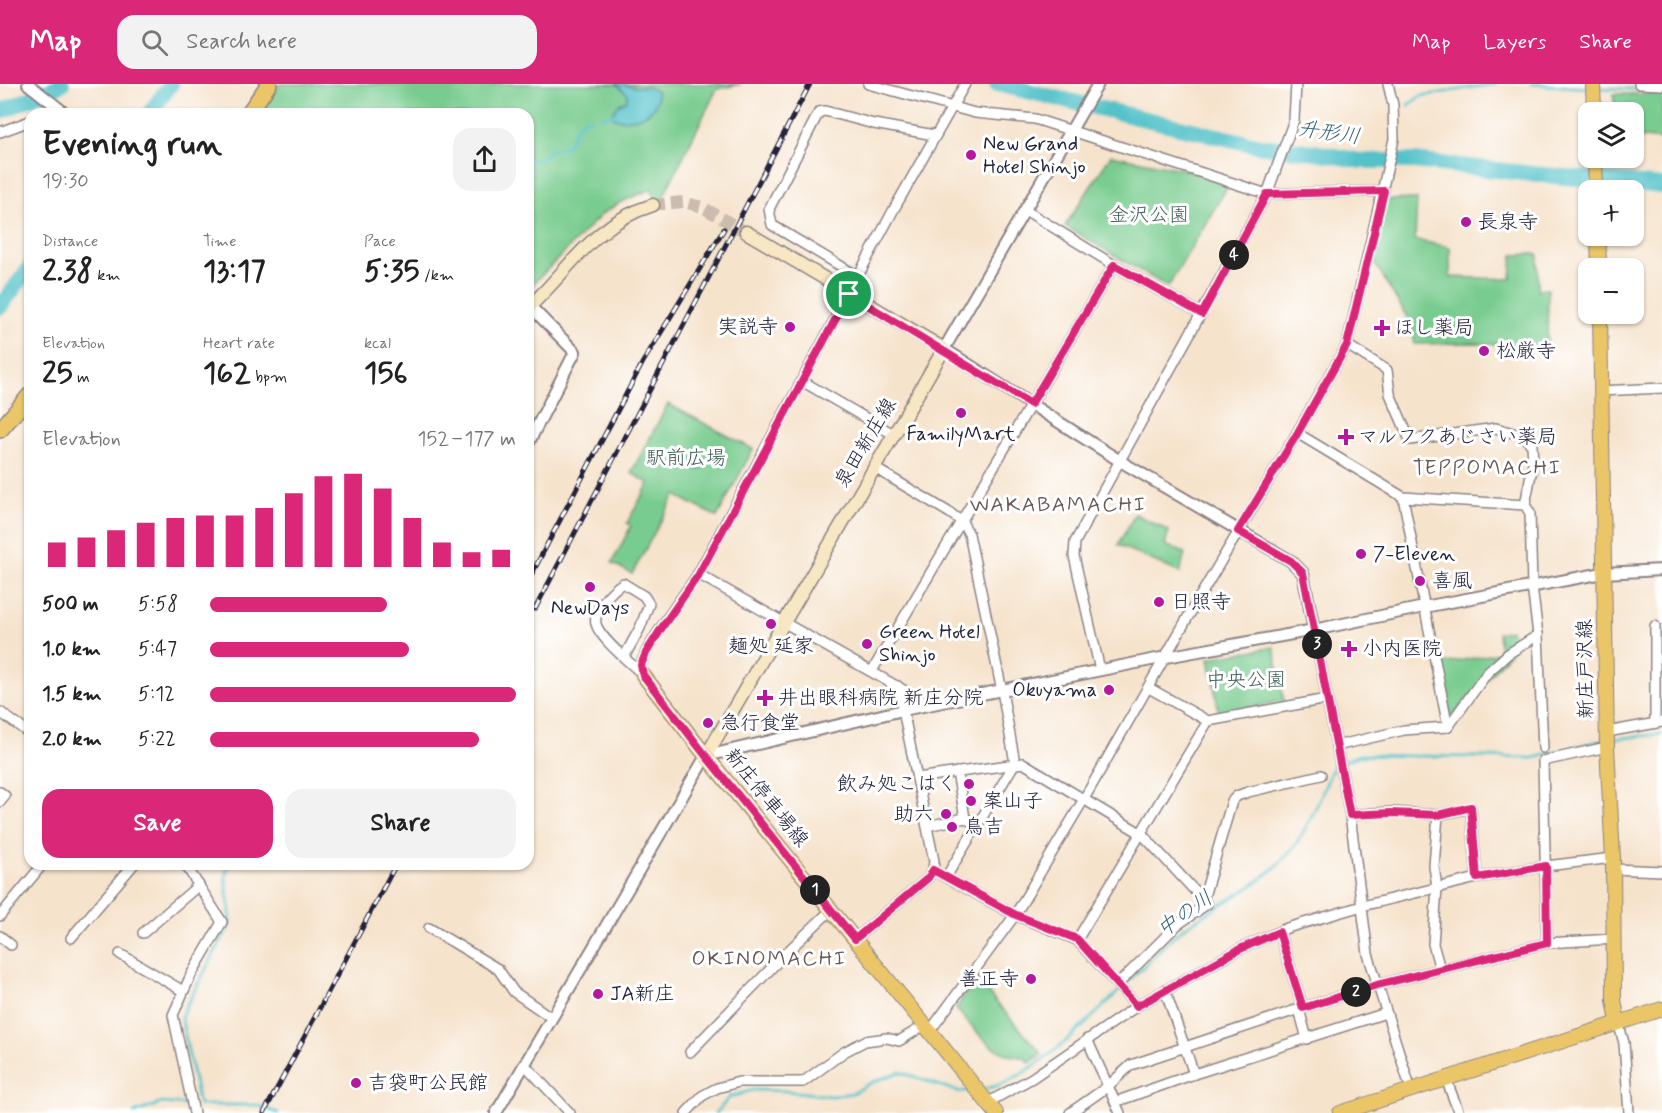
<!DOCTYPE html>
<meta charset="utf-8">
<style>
body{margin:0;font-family:Mynerve,"Klee One",sans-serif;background:#f2f2f2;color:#222;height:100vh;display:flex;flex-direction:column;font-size:22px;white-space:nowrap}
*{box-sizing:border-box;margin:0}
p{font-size:20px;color:#767676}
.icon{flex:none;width:33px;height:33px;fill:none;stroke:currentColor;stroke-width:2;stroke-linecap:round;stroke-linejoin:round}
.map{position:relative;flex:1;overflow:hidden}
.details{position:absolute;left:24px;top:24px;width:510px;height:762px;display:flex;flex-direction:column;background:#fff;border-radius:18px;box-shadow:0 2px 4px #0004}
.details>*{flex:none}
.controls{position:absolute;left:1578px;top:18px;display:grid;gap:12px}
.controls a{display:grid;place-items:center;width:66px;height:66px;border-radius:12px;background:#fff;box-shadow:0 2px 4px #0004;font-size:30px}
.pin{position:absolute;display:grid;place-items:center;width:51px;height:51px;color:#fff;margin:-26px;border:3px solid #fff;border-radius:50%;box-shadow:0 2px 6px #0007}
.km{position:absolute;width:30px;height:30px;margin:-15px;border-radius:50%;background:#222;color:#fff;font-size:16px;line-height:30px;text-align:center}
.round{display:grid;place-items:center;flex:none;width:63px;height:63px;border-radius:18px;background:#f2f2f2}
.headline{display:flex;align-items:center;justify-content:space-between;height:102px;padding:0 18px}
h1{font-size:33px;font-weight:700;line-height:45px}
.figures{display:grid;grid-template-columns:repeat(3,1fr);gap:9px;height:102px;padding:6px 18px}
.figures div{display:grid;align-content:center}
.figures b{font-size:30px;font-weight:700}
.figures small{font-size:16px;font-weight:400}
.figures p{font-size:16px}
.chart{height:168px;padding:12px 18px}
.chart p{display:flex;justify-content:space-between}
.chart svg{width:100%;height:108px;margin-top:6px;stroke:#db2777;stroke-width:6}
.cta{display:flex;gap:12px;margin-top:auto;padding:12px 18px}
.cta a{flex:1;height:69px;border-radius:18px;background:#db2777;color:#fff;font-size:24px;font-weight:700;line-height:69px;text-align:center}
.cta a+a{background:#f2f2f2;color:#222}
ul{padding:0 18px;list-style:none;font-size:20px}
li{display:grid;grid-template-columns:96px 72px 1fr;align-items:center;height:45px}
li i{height:15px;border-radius:8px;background:#db2777}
header{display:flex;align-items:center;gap:36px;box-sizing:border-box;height:84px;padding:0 30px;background:#db2777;color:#fff}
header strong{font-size:28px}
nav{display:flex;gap:33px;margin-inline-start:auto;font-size:21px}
.search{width:420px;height:54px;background:#f2f2f2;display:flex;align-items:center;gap:15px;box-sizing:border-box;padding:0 21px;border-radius:18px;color:#767676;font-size:22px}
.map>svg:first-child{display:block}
.green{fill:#79cc8f;stroke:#4e7765;stroke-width:1.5}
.water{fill:#54c2ca;stroke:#3b7282;stroke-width:1.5}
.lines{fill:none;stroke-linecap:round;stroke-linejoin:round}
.stream{stroke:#54c2ca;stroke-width:3}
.river{stroke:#54c2ca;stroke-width:16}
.secondary-tunnel{stroke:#ccbcaf;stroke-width:12;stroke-dasharray:12 6;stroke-linecap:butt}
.minor-casing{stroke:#8c8284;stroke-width:12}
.tertiary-casing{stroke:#8c8284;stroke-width:14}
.secondary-casing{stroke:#8c8284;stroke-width:15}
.primary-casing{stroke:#8c8284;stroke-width:16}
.trunk-casing{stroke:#8c8284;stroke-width:18}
.minor{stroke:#fff;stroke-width:9}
.tertiary{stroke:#fff;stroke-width:10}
.secondary{stroke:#f7e8c3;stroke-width:12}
.primary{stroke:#eac669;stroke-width:14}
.trunk{stroke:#eac669;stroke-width:15}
.rail-casing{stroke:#22223b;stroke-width:5}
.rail{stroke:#fff;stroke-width:3;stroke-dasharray:9;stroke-linecap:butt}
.route-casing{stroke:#fff;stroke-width:12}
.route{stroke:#db2777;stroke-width:8}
.poi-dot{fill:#b5179e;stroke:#fff;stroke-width:2}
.labels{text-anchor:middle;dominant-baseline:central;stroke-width:6;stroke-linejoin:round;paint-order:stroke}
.poi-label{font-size:20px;fill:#22223b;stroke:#fff;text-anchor:start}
.park-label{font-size:20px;fill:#405e58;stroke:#fff}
.street-label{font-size:20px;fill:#22223b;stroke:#fff}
.water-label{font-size:21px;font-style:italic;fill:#366274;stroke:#fff}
.neighbourhood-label{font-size:21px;letter-spacing:1.5px;fill:#665857;stroke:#fff}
</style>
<header>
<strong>Map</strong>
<div class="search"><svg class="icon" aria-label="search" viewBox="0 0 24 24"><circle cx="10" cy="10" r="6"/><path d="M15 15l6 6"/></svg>Search here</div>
<nav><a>Map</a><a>Layers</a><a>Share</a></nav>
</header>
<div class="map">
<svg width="1662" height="1029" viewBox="0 0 1662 1029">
<rect width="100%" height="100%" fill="#fff"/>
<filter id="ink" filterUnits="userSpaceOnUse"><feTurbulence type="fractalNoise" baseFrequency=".0167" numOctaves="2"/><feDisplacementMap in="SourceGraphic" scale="12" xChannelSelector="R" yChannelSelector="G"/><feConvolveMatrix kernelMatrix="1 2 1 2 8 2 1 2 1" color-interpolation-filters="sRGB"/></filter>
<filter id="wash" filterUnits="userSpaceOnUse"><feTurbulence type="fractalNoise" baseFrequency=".008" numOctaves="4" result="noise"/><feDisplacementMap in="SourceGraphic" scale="24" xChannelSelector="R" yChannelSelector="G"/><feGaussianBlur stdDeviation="1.35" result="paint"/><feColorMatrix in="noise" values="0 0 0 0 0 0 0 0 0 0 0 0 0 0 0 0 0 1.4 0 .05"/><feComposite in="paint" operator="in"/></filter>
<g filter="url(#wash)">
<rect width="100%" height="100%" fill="#f6e3cc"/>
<g class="green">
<polygon points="280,0 742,0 717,5 658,123 655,121 652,105 621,118 603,129 528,205 528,30 259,30"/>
<polygon points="1614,10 1662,10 1662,56 1634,53 1634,28 1614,28"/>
<polygon points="1111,71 1216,92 1229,100 1168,203 1065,142"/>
<polygon points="1417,115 1415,156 1450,163 1450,193 1511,195 1513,171 1538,170 1538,206 1548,205 1547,264 1477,259 1414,260 1413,243 1374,178 1385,116"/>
<polygon points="668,320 753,365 717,433 675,411 632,490 612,479 631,442 627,439 649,399 631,389"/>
<polygon points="1135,430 1169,447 1165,461 1185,469 1180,489 1118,461"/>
<polygon points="1511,546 1515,563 1454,631 1449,631 1442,580 1500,569 1498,549"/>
<polygon points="1274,563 1284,617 1219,629 1209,574"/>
<path d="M975 894 1042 970 1029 979 1024 973C993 974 975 945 956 925Z"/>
</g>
<g class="water">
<path d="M616 0C624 0 631 3 637 3 646 3 649 2 657 8 660 31 632 39 614 34L612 30 619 20 626 17 628 11Z"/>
<circle cx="698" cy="379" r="7"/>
</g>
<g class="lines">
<g class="stream">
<polyline points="1531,0 1590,4"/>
<polyline points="1596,4 1662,6"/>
<polyline points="1409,21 1421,12 1495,0"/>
<polyline points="601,33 617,30"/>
<path d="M528 76 540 77C543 73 547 68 551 66 557 63 565 66 569 59 574 49 576 36 590 34"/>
<polyline points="1612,655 1662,650"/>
<path d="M983 1005C1031 999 1101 925 1135 891 1151 876 1166 856 1184 844 1219 819 1260 803 1288 770 1310 744 1321 711 1334 681L1360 671 1534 674 1602 656"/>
<path d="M199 1021 181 932 230 840C233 820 220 799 229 780"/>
<polyline points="199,1021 256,1021 278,1029"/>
<polyline points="134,1029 162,1019 190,1021"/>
<polyline points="716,1029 730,1013 753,1006 787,1007 832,1012 853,1009 870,999 900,988 959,1008 971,1006"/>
</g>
<g class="river">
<polyline points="997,0 1260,62 1315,68 1361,77 1414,77 1533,90 1662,102"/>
<polyline points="0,28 62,0"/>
<polyline points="149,30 171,0"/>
<polyline points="0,223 30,183"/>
</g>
</g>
</g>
<g filter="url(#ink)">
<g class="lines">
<polyline class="secondary-tunnel" points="653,121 683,118 702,123 746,148"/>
<defs>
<g id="minor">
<polyline points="868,0 975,29 1035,35 1267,110 1384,107"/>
<polyline points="1639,0 1662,1"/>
<polyline points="49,30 60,26"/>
<polyline points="0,48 30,37"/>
<polyline points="1025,126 1114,181 1202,230"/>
<polyline points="859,193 772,141 769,125 819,28 825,27 874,40 934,51"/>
<polyline points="1347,261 1387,286 1390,310 1410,356 1496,344 1523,352 1532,361 1533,380 1525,421 1530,429 1532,502 1538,551 1543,664"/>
<polyline points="802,297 893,350"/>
<polyline points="1600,307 1662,304"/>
<polyline points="1297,349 1403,413 1525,421"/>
<polyline points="873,383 950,429 962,438 969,450 1002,607 1015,679 946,793"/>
<polyline points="1403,413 1448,643"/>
<polyline points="698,490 930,621"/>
<polyline points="1314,546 1350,731 1368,870 1411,1006"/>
<path d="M624 573 640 544 649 520 644 512 623 499C615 504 609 510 603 518 599 524 594 532 596 540 600 555 631 579 643 591"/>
<polyline points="1100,586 1074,472 1075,458 1267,110 1294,36 1296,0"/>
<polyline points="872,587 1114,181"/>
<path d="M643 591C643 588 641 585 641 582 643 565 687 507 698 490L894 125 965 0"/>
<polyline points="1149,604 1208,637 1327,615"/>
<polyline points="0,628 30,650"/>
<polyline points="1655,639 1655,542"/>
<polyline points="1448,643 1487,589 1508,570 1538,551"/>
<polyline points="1607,648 1662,638"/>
<polyline points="1336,662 1404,646 1448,643"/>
<polyline points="957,688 965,734 977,741"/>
<polyline points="917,694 1023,679 1142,750 1207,820 1177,841 1119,899"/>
<polyline points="0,708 5,712 0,718"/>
<polyline points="1350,731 1391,728 1438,731 1471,724 1477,794"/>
<polyline points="1438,731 1434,782 1437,804 1433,860 1440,885"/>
<polyline points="927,742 965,734"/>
<polyline points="185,780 222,838 191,891 173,931 194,1029"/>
<polyline points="1613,785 1662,787"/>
<polyline points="940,790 1015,831 1077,856 1137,922"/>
<polyline points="1203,816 1232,717 1237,712 1248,708 1321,691"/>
<polyline points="0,832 43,780"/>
<polyline points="429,844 498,885 514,908 552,934"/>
<polyline points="1279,848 1303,924"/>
<polyline points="143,849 199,801"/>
<polyline points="0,852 11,861"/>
<polyline points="71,854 134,780"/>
<polyline points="855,855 928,794 933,786 934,777 898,602"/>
<polyline points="1077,856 1208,637"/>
<polyline points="1547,859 1543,677 1607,663"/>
<polyline points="120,870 183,907"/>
<polyline points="1165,906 1194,990"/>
<polyline points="1299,925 1307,955"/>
<polyline points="1618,938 1624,959 1629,1029"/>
<polyline points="930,947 1015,831 1084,715 1196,519 1297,349 1347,261 1394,55 1393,21 1388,0"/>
<polyline points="1087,955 1120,1029"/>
<polyline points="690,968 787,868 831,826"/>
<polyline points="525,981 570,1029"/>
<polyline points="1446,995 1459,1029"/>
<polyline points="1115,1018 1194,990 1386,929"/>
<polyline points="987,1019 1032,994 1137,922 1240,865 1287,844 1362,822 1477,794 1546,782 1613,774"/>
<polyline points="686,1029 702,1012 717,1004 739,998 803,998 844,968 865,957 887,954 899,957 925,941"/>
<polyline points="1070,1029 1107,1003 1131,981 1299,925 1377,901 1547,859 1613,855"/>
</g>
<g id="tertiary">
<polyline points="28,0 66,30"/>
<polyline points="1098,0 944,265 1120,377 1291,477 1303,489 1314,546"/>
<polyline points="528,360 575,268 530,222"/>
<polyline points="496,1029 706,672 903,626 1166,573 1314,546 1424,523 1603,489 1662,486"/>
</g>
<g id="secondary">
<path d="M528 224C570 185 594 139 653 121"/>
<polyline points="706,672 944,265 746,148"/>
</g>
<g id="primary">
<polyline points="1593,0 1594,28"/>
<polyline points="1595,74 1596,106"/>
<polyline points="1598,152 1599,184"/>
<polyline points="1600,230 1607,663 1613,774 1614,916 1618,938"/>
<polyline points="643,591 706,672 996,1029"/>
<polyline points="1340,1029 1662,925"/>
</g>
<g id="trunk">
<polyline points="248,30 269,0"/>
<polyline points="0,346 30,311"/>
</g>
</defs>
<use href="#minor" class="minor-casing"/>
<use href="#tertiary" class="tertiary-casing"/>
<use href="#secondary" class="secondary-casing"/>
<use href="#primary" class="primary-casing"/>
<use href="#trunk" class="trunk-casing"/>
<use href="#minor" class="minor"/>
<use href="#tertiary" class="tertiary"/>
<use href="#secondary" class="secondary"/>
<use href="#primary" class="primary"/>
<use href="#trunk" class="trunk"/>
<defs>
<g id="rail">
<polyline points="528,497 643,278 724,145"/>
<polyline points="535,525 810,0"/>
<polyline points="528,541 528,540"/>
<polyline points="264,1029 396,780"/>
</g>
</defs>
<use href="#rail" class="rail-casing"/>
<use href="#rail" class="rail"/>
</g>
</g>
<g class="lines" filter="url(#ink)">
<defs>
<polygon id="route" points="1384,107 1347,261 1297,350 1238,447 1291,477 1303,489 1350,731 1391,729 1438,731 1471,723 1477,794 1546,782 1547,859 1377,901 1303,924 1279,848 1240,865 1137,922 1077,855 1016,831 933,786 928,794 855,855 706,672 643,591 641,581 646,569 663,542 699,490 849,210 1031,320 1114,181 1202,230 1267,110"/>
</defs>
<use href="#route" class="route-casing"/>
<use href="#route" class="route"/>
</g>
<g class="poi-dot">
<circle cx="971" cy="71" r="6"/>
<circle cx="1466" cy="138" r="6"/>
<circle cx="790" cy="243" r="6"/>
<path d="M1379 235h6v6h6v6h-6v6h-6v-6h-6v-6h6z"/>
<circle cx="1484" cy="267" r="6"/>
<circle cx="961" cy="329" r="6"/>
<path d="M1343 344h6v6h6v6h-6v6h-6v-6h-6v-6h6z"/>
<circle cx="1361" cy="470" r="6"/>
<circle cx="1420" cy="497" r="6"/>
<circle cx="590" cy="503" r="6"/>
<circle cx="1159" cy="518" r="6"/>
<circle cx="771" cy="540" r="6"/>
<circle cx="867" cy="560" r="6"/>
<path d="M1346 556h6v6h6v6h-6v6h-6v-6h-6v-6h6z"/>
<circle cx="1109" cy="606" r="6"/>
<path d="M762 605h6v6h6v6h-6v6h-6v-6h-6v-6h6z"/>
<circle cx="708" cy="639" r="6"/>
<circle cx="969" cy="700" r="6"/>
<circle cx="971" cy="717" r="6"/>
<circle cx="946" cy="730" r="6"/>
<circle cx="952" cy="743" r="6"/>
<circle cx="1031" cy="895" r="6"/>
<circle cx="598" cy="910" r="6"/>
<circle cx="356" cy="999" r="6"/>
</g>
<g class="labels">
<g class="poi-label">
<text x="983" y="60">New Grand<tspan x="983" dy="23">Hotel Shinjo</tspan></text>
<text x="1478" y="138">長泉寺</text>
<text x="778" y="243" text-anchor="end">実説寺</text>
<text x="1394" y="244">ほし薬局</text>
<text x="1496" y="267">松厳寺</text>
<text x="961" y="350" text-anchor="middle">FamilyMart</text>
<text x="1358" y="353">マルフクあじさい薬局</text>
<text x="1373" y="470">7-Eleven</text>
<text x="1432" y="497">喜風</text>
<text x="1171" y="518">日照寺</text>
<text x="590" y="524" text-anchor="middle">NewDays</text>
<text x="879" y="548">Green Hotel<tspan x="879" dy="23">Shinjo</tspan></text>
<text x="771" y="562" text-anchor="middle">麺処 延家</text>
<text x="1362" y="565">小内医院</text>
<text x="1097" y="606" text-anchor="end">Okuyama</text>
<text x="778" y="614">井出眼科病院 新庄分院</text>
<text x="720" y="639">急行食堂</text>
<text x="957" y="700" text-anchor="end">飲み処こはく</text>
<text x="983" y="717">案山子</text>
<text x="934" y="730" text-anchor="end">助六</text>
<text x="964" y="743">鳥吉</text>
<text x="1019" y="895" text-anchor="end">善正寺</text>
<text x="610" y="910">JA新庄</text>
<text x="368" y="999">吉袋町公民館</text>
</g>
<g class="park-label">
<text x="1149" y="131">金沢公園</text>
<text x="686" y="374">駅前広場</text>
<text x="1246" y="596">中央公園</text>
</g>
<g class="street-label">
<text transform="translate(866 359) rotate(-59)">泉田新庄線</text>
<text transform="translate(1586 585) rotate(-91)">新庄戸沢線</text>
<text transform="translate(766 714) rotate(51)">新庄停車場線</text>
</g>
<g class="water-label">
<text transform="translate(1329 49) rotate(8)">升形川</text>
<text transform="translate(1185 830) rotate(-36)">中の川</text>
</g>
<g class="neighbourhood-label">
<text x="1487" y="384">TEPPOMACHI</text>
<text x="1058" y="421">WAKABAMACHI</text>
<text x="769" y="875">OKINOMACHI</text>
</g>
</g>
</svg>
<div class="controls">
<a><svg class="icon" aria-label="layers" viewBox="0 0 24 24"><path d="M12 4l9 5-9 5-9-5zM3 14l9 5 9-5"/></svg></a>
<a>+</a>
<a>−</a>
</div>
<div class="pin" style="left:849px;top:210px;background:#1e9e55"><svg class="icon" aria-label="arrive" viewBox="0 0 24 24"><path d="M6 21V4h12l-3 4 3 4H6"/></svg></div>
<b class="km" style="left:815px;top:806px">1</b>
<b class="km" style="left:1356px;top:908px">2</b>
<b class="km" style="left:1317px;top:560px">3</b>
<b class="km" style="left:1234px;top:171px">4</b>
<section class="details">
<div class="headline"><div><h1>Evening run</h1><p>19:30</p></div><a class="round"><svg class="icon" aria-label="share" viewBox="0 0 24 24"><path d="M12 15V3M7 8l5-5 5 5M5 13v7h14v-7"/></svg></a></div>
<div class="figures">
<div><p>Distance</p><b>2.38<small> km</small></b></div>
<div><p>Time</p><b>13:17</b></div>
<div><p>Pace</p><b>5:35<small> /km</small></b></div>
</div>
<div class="figures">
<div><p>Elevation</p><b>25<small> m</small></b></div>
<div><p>Heart rate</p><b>162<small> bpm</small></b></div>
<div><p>kcal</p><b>156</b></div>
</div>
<div class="chart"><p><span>Elevation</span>152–177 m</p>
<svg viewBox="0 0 160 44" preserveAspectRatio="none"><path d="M5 44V34M15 44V32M25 44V29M35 44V26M45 44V24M55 44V23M65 44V23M75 44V20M85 44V14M95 44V7M105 44V6M115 44V12M125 44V24M135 44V34M145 44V38M155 44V37"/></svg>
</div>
<ul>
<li><b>500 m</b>5:58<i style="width:58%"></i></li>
<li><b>1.0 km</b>5:47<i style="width:65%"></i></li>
<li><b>1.5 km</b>5:12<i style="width:100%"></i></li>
<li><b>2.0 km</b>5:22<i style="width:88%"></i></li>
</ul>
<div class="cta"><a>Save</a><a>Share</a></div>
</section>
</div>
